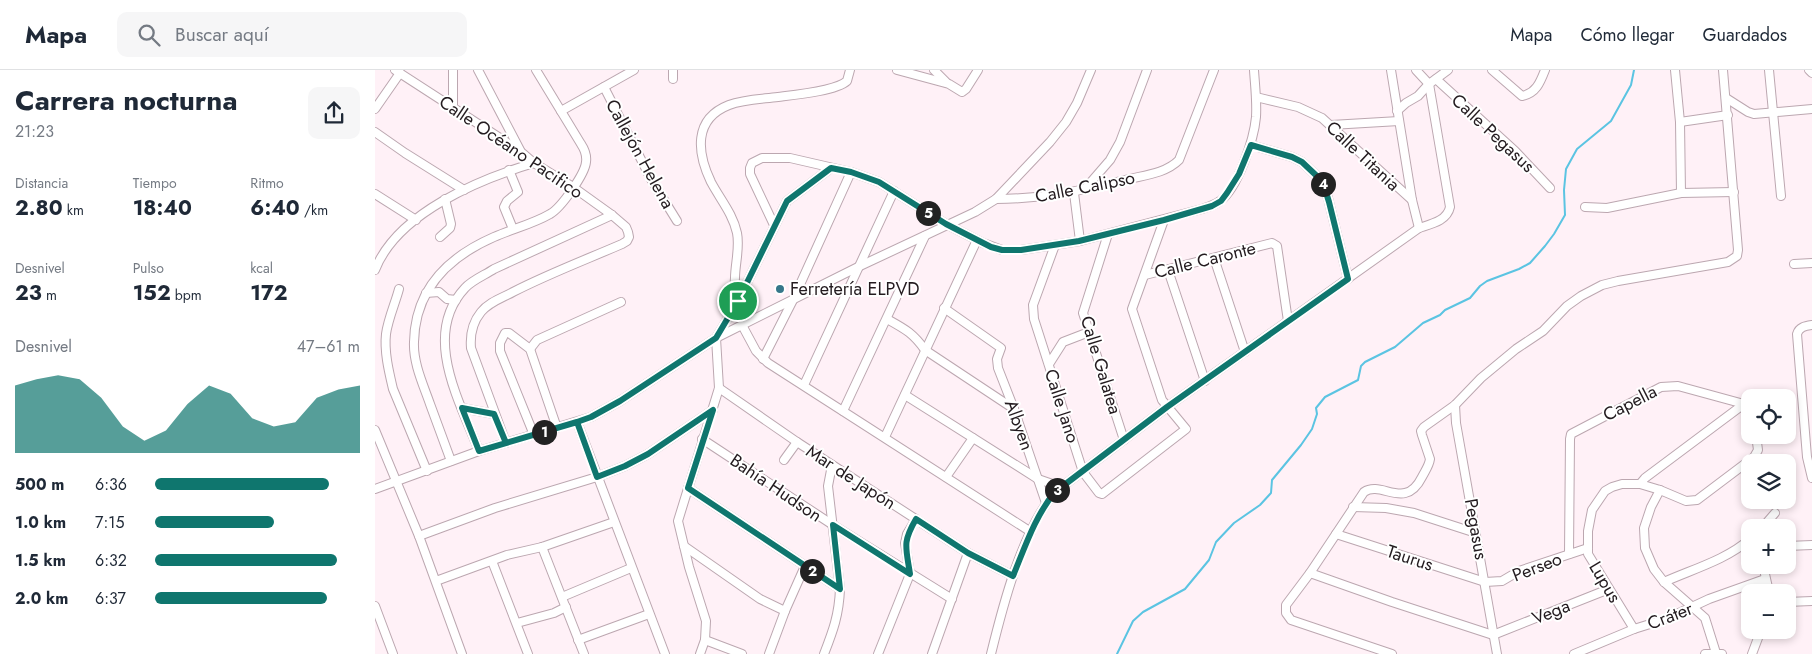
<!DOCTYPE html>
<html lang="es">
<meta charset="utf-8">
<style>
body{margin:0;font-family:Jost,sans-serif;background:#f6f6f7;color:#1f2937;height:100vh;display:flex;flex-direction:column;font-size:19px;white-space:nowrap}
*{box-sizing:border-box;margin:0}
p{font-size:16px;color:#747a83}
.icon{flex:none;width:28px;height:28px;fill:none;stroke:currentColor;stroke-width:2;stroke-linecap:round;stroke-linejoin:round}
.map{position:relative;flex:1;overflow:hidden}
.drawer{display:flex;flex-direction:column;background:#fff;width:375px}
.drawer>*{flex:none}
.controls{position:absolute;left:1366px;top:319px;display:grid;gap:10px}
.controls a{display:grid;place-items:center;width:55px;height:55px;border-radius:10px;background:#fff;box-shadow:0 2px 8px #0003;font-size:25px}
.pin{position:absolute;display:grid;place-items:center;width:42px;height:42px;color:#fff;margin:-21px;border:2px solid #fff;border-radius:50%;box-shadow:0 1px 5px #0007}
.km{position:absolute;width:25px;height:25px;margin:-12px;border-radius:50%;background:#222;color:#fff;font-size:14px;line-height:25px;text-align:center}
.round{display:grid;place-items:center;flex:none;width:52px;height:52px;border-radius:10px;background:#f6f6f7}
.head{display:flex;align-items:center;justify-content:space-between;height:85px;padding:0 15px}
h1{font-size:28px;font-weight:700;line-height:38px}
.figures{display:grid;grid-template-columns:repeat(3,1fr);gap:8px;height:85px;padding:5px 15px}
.figures div{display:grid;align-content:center}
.figures b{font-size:21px;font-weight:700}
.figures small{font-size:14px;font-weight:400}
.figures p{font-size:14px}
.chart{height:140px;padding:10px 15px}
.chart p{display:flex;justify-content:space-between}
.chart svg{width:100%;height:90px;margin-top:5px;fill:#0f766e;opacity:.7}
ul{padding:0 15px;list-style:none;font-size:16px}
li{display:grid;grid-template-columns:80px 60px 1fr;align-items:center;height:38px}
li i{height:12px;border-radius:6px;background:#0f766e}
header{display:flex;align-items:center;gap:30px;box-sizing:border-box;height:70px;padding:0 25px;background:#fff;border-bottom:1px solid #e0e1e3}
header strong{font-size:24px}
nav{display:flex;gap:28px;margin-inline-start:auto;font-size:18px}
.search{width:350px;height:45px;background:#f6f6f7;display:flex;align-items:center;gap:12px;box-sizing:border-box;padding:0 18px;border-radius:10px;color:#747a83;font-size:19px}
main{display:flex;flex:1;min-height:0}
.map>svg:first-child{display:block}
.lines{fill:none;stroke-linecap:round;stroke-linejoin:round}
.stream{stroke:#5bc4e2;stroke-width:2}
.minor-casing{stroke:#bca7b0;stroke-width:10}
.minor{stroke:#fff;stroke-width:8}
.route-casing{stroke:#fff;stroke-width:10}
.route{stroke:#0f766e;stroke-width:6}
.poi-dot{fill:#36778a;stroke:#fff;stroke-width:2}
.labels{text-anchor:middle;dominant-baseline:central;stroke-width:4;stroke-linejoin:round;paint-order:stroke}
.street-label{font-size:18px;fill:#231b1f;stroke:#fff}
.poi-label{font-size:18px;fill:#231b1f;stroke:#fff;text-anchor:start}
</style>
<header>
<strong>Mapa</strong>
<div class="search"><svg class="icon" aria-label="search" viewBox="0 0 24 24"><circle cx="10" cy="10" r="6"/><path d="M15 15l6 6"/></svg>Buscar aquí</div>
<nav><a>Mapa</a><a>Cómo llegar</a><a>Guardados</a></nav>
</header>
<main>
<section class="drawer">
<div class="head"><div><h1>Carrera nocturna</h1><p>21:23</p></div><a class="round"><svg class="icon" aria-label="share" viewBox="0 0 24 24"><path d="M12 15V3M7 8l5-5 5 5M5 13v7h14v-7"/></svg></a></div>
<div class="figures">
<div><p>Distancia</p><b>2.80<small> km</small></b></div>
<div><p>Tiempo</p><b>18:40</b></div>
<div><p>Ritmo</p><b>6:40<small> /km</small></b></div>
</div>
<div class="figures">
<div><p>Desnivel</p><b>23<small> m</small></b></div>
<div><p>Pulso</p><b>152<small> bpm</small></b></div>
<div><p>kcal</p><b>172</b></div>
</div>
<div class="chart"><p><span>Desnivel</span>47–61 m</p>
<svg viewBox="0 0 160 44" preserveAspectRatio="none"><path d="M0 44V11L10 8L20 6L30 8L40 17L50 31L60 38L70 33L80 20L90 11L100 15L110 27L120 31L130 29L140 17L150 13L160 11V44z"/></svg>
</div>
<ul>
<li><b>500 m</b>6:36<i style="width:85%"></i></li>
<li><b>1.0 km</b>7:15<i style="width:58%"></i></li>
<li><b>1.5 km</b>6:32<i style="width:89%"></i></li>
<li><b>2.0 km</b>6:37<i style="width:84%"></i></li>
</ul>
</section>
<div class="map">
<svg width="1437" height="584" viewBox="0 0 1437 584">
<rect width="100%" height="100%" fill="#fff1f7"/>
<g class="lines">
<polyline class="stream" points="742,584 758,551 768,542 810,519 834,490 841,472 859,453 885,435 896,423 897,410 926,375 937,359 942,344 941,338 950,327 983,310 986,296 990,292 1020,277 1048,253 1065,245 1070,240 1095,228 1105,216 1112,211 1144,199 1155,193 1170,176 1179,164 1190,145 1189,120 1191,99 1202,79 1236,51 1256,15 1259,0"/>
<defs>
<g id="minor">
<path d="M20 0 145 81 159 93 198 117 237 145 251 157 253 162 254 167 252 171 247 174C210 190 173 204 138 222 127 228 114 232 106 242 97 253 95 266 96 278L131 373"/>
<polyline points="103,0 145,80"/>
<polyline points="522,0 574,14 587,22 591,19 603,0"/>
<polyline points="559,0 572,13"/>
<polyline points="1016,0 1037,130 1044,158"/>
<polyline points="1041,0 1054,14"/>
<path d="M1117 0 1147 26C1161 23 1165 13 1170 0"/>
<polyline points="1300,0 1305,52 1306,123"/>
<polyline points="1394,0 1406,126"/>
<polyline points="1434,0 1437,3"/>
<polyline points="298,9 298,0"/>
<polyline points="1061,9 1140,81 1175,118"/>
<polyline points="229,17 276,109 302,151"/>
<polyline points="881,27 923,37 947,48 1037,130"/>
<polyline points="1351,28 1373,42 1379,44 1437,39"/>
<polyline points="78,38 78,0"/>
<polyline points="0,39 25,3"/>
<polyline points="186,41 259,0"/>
<polyline points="1022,41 1031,33 1043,26 1054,14 1073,0"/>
<polyline points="1305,52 1353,45"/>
<polyline points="956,55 1024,51"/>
<polyline points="0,62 30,83 89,120"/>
<polyline points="876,75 917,87 927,92 945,109 953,128 973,209"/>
<polyline points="134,100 143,122 132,131 129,137 138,159"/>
<polyline points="709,120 735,90 745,72 772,0"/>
<polyline points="699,123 705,171"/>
<polyline points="0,124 41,150"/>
<path d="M621 129C667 129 710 120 754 109 771 105 791 103 804 90L839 0"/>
<polyline points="1210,137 1232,138 1306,123 1359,122"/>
<path d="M399 155 375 104V98L377 93 387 88H415L476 102 504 112 571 154 608 173 627 180H646L705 171 827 139C833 137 840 135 845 131 863 118 879 69 881 47 882 31 880 16 879 0"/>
<polyline points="733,164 708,243 749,370"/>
<polyline points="65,167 75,158 76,154 70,129"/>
<polyline points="680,175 658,235 659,249 708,402 724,423 727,424 811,359 787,330 757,239 789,150"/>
<polyline points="839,188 870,282"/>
<polyline points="1419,194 1437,193"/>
<path d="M0 200C22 143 105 109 159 93"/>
<polyline points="793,200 830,311"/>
<polyline points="770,205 897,173 902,176 913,251"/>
<path d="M24 219C20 234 13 249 11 264 9 282 14 302 18 319L52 401"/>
<polyline points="51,223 64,222 72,229 81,230"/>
<path d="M363 231C361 224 359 216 360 208 360 194 365 178 362 163 358 144 345 129 336 112 322 83 318 49 354 35 369 29 387 29 403 27 419 25 461 21 472 11L475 0"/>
<polyline points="569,238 626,278 622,289 623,298 639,339 671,433"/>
<path d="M512 249C530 259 538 263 550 280L639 339"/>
<polyline points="367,255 381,281 393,293 656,462"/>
<path d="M1437 255C1430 256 1424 257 1422 264L1432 387 1437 408"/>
<polyline points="155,279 162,270 246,232"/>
<polyline points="388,289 418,230 476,102"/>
<polyline points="674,294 688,272 714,262"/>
<polyline points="429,315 519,121"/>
<polyline points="344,318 422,372 593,483 638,506"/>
<polyline points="530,325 663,409 686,417"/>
<polyline points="1080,335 1081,353 1122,584"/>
<polyline points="87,338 119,344"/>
<polyline points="468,341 550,166"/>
<polyline points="202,352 290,584"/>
<polyline points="0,360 44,466 87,584"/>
<polyline points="159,365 125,281 125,273 130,263 134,263 155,279 182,358"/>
<polyline points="510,367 602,170"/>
<polyline points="327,369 458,455 577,529"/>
<path d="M104 381C85 332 46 265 90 218 97 210 110 205 119 199L237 145"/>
<polyline points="409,390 422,372"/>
<path d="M76 391C69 372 62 353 55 334 48 314 38 293 39 272 40 219 73 187 119 167 137 159 158 154 175 144 186 138 210 104 211 92 212 85 210 80 206 74L161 0"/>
<polyline points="571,407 598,368"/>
<polyline points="1265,414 1285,420 1311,431 1322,430 1379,387 1383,380 1381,365"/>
<polyline points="313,418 465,519"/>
<polyline points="0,419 104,381 216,347 245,331 341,268 483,197 600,142 621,129 675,72 691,52 702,33 716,0"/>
<polyline points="1285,420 1276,437 1269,458 1270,478 1279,499 1289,512 1330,548 1341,583"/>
<polyline points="978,437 1011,438 1039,443 1101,463"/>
<polyline points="1387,458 1400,443"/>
<polyline points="961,464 1110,512 1127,511 1144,501 1213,478"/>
<polyline points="44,466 120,438 222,407 250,396 273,384 338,340"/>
<polyline points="309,476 385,529 410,541"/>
<polyline points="1412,476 1437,475"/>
<polyline points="167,477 209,584"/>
<polyline points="1194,484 1195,369 1196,364 1286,317 1303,316 1369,334"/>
<polyline points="117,491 153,584"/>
<polyline points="1388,495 1394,522"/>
<polyline points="935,503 1017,532 1118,565 1234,519"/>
<polyline points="61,511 132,485 167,477 239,452"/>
<path d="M1289 512C1318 499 1351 490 1375 469"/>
<polyline points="187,527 256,498"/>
<polyline points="1412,532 1437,531"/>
<polyline points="0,536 18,584"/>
<polyline points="142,553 179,543 191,537"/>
<polyline points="1259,559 1213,484 1213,461 1217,440 1230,421 1237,417 1247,414 1265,414 1270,408 1369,334 1375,332"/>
<polyline points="203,570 274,544"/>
<polyline points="330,570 367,584"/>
<polyline points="325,584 330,570 331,551 314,497 303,451 344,318 341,268 363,231 412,131 456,98"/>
<polyline points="394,584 410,541 430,496"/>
<path d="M449 584C458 561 464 545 465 519L453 416 457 395"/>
<polyline points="503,584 535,504 530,473 532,464 541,449"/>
<polyline points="557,584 593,483"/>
<path d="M616 584C628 535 647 461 680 422L792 337 1044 158C1056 154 1072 151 1075 137L1054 14"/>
<path d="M1017 584 916 550 911 543V535L935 503 989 422C1007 410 1030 441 1047 407 1050 401 1054 396 1055 389L1047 365 1046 361 1049 357 1080 335 1106 308 1141 279 1168 261 1192 236 1206 226 1227 215 1243 211 1353 192 1362 186 1363 180 1348 0"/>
<polyline points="1199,584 1259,559 1291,549 1334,529 1390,509"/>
<polyline points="1330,584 1347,584"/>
<polyline points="1377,584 1386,560"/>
</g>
</defs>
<use href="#minor" class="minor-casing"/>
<use href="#minor" class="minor"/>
</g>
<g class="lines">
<defs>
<path id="route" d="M363 231 341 268 245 331 216 347 202 352 131 373 119 344 87 338 104 381 202 352 222 407 250 396 273 384 338 340 313 418 465 519 458 455 535 504C531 477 527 473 541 449L593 483 638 506C650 477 660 446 680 422L792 337 973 209 954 132 950 119 945 109 927 92 917 87 876 75 864 104 852 123 846 131 837 136 789 150 704 171 646 180H627L616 177 571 154 504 112 476 102 456 98 412 131 363 231"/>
</defs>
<use href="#route" class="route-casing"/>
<use href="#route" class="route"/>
</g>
<circle class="poi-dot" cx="405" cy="219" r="5"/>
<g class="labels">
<g class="street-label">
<text transform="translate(1118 63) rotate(43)">Calle Pegasus</text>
<text transform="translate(136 77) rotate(34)">Calle Océano Pacifico</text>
<text transform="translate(265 84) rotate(61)">Callejón Helena</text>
<text transform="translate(988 86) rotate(43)">Calle Titania</text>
<text transform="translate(710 117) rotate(-11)">Calle Calipso</text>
<text transform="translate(830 190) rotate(-14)">Calle Caronte</text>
<text transform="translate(726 295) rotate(73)">Calle Galatea</text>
<text transform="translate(1255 333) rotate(-27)">Capella</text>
<text transform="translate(687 336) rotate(72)">Calle Jano</text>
<text transform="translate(644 355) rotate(70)">Albyen</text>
<text transform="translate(476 407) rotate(33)">Mar de Japón</text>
<text transform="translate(401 418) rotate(34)">Bahía Hudson</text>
<text transform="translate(1101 459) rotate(80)">Pegasus</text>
<text transform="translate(1035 488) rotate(18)">Taurus</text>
<text transform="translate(1162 497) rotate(-21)">Perseo</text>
<text transform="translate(1230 512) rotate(59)">Lupus</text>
<text transform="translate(1176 542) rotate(-22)">Vega</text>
<text transform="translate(1295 546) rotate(-21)">Cráter</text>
</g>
<g class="poi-label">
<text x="415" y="219">Ferretería ELPVD</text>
</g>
</g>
</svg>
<div class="controls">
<a><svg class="icon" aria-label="locate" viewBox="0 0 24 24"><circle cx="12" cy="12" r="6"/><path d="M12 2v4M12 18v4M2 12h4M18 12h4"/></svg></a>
<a><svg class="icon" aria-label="layers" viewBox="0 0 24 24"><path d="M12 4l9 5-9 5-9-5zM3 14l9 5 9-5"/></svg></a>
<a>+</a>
<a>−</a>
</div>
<div class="pin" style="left:363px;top:231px;background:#1e9e55"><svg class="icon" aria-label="arrive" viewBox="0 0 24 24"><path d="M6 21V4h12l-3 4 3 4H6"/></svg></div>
<b class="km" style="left:169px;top:362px">1</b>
<b class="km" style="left:437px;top:501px">2</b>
<b class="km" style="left:682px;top:420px">3</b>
<b class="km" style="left:948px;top:114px">4</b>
<b class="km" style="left:553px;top:143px">5</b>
</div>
</main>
